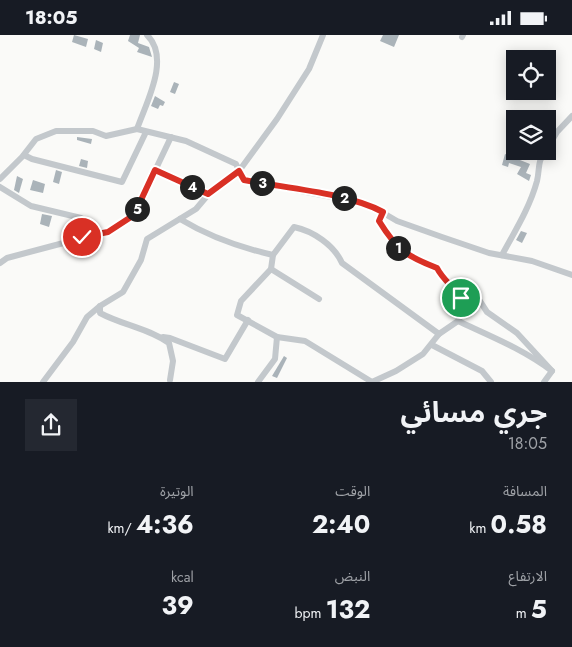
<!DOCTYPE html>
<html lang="ar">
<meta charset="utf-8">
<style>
body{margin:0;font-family:Jost,"Noto Sans Arabic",sans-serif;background:#242831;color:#f1f3f6;direction:rtl;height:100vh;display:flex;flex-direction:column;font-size:19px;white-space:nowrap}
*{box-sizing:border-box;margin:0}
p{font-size:16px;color:#9ea1a6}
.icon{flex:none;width:28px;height:28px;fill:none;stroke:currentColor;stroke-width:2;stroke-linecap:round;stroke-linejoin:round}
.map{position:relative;height:347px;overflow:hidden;direction:ltr}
.side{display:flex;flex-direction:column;background:#171b24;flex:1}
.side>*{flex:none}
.controls{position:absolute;left:506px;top:15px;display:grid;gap:10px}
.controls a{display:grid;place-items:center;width:50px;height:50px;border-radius:0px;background:#171b24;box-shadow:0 2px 12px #0003;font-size:25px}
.pin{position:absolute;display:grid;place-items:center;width:42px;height:42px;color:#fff;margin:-21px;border:2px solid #fff;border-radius:50%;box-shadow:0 1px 5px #0007}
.km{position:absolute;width:25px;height:25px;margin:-12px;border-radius:50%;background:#222;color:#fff;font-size:14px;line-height:25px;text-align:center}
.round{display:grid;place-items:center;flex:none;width:52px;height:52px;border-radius:0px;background:#242831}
.headline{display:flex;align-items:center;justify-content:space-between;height:85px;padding:0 25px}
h1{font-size:28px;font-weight:700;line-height:38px}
.metrics{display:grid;grid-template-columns:repeat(3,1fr);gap:8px;height:85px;padding:5px 25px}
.metrics div{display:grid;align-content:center}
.metrics b{font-size:25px;font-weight:700}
.metrics small{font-size:14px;font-weight:400}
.metrics p{font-size:14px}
.status{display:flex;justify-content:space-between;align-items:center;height:35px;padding:0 25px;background:#171b24;direction:ltr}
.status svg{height:14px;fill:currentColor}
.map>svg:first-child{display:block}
.building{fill:#aab3b9}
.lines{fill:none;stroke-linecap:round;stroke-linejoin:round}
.minor{stroke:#c3c8cc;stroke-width:6}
.route-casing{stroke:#fff;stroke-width:10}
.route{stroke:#d93025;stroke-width:6}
</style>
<div class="status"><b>18:05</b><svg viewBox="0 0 49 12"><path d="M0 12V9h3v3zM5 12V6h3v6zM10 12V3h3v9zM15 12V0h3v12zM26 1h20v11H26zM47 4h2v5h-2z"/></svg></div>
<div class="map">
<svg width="572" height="347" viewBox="0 0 572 347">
<rect width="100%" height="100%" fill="#fafaf8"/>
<g class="building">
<polygon points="74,0 88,4 86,12 72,7"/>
<polygon points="130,0 140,0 138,8 149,12 152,22 137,17 139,13 128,6"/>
<polygon points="383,0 399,0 394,12 380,6"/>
<polygon points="96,5 103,8 101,17 94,14"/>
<polygon points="174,47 179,49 175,59 170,57"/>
<polygon points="155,61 165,67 163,71 160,70 158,74 151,71"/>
<polygon points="77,102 92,104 91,109 77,105"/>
<polygon points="505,119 530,129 526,138 531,140 529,146 517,139 521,132 509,128 508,132 502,130"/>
<polygon points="81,124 88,126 87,133 79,131"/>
<polygon points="56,135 62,137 59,149 53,147"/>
<polygon points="17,141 23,144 19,158 14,155"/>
<polygon points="33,145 45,149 43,158 30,155"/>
<polygon points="42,179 52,181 49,192 40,189"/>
<polygon points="521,196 527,198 522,208 516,205"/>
<polygon points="284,321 287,323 277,343 272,341"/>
</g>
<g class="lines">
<g class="minor">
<polyline points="462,2 463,0"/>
<path d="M137 94C146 68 171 23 147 0"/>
<polyline points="548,112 557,97 572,81"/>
<polyline points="24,120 32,124 122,147 146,97"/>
<polyline points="155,135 208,159"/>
<polyline points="0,144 22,122 36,104 56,96 93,96 106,101 137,94 186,106 236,129 244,145 368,169 397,186 442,202 489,218 532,226 572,240"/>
<polyline points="0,152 31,171 81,183"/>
<path d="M383 177 379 186C397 214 406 221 437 233 445 249 457 254 474 257L487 277 517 298 552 336"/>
<path d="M180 184C208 201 242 213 273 220L294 192C313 196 334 210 342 228L439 299"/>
<polyline points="273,220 271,234 241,266 237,280 277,302 305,306 372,347"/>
<path d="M502 220C515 196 530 172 537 146 540 133 537 128 545 116"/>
<polyline points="0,228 7,223 71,206 82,202 108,197 134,180 171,102"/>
<polyline points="271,234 319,264"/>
<path d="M100 271V278C122 290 148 293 169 308L173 326 170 345"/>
<path d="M458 286C490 301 523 314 552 336L544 347"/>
<polyline points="163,302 170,303 225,324 248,285"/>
<polyline points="432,310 482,336 491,347"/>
<polyline points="43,347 73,307 87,282 100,271 123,257 141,225 147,204 196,174 213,154 239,136 277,84 309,34 323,0"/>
<polyline points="258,347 275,324 277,302"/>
<polyline points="372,347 396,336 423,319 439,299 458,286 464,274 461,263 454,252"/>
</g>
</g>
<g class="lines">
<defs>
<path id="route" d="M82 202 108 197 134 180 155 135 208 159 239 136 244 145C285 153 348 158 383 177L379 186C397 215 406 221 437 233 443 245 454 252 461 263"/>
</defs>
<use href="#route" class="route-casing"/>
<use href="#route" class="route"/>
</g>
</svg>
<div class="controls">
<a><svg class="icon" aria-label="locate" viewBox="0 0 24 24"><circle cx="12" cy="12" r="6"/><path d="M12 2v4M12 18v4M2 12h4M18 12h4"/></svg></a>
<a><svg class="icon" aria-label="layers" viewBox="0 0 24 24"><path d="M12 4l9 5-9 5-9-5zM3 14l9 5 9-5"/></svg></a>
</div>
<div class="pin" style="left:461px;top:263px;background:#1e9e55"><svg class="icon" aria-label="arrive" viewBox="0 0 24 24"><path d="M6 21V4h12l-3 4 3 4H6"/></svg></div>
<div class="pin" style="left:82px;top:202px;background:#d93025"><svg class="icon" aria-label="check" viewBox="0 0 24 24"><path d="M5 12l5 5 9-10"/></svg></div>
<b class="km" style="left:398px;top:213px">1</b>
<b class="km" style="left:344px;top:163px">2</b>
<b class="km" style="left:262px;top:148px">3</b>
<b class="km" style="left:192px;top:152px">4</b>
<b class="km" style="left:137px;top:174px">5</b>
</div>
<section class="side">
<div class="headline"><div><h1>جري مسائي</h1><p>18:05</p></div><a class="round"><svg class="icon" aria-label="share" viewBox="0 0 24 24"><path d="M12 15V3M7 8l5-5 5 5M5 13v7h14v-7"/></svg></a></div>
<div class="metrics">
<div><p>المسافة</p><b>0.58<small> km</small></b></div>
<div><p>الوقت</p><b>2:40</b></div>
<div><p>الوتيرة</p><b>4:36<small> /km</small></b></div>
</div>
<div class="metrics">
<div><p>الارتفاع</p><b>5<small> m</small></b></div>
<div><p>النبض</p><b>132<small> bpm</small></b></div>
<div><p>kcal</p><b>39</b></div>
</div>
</section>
